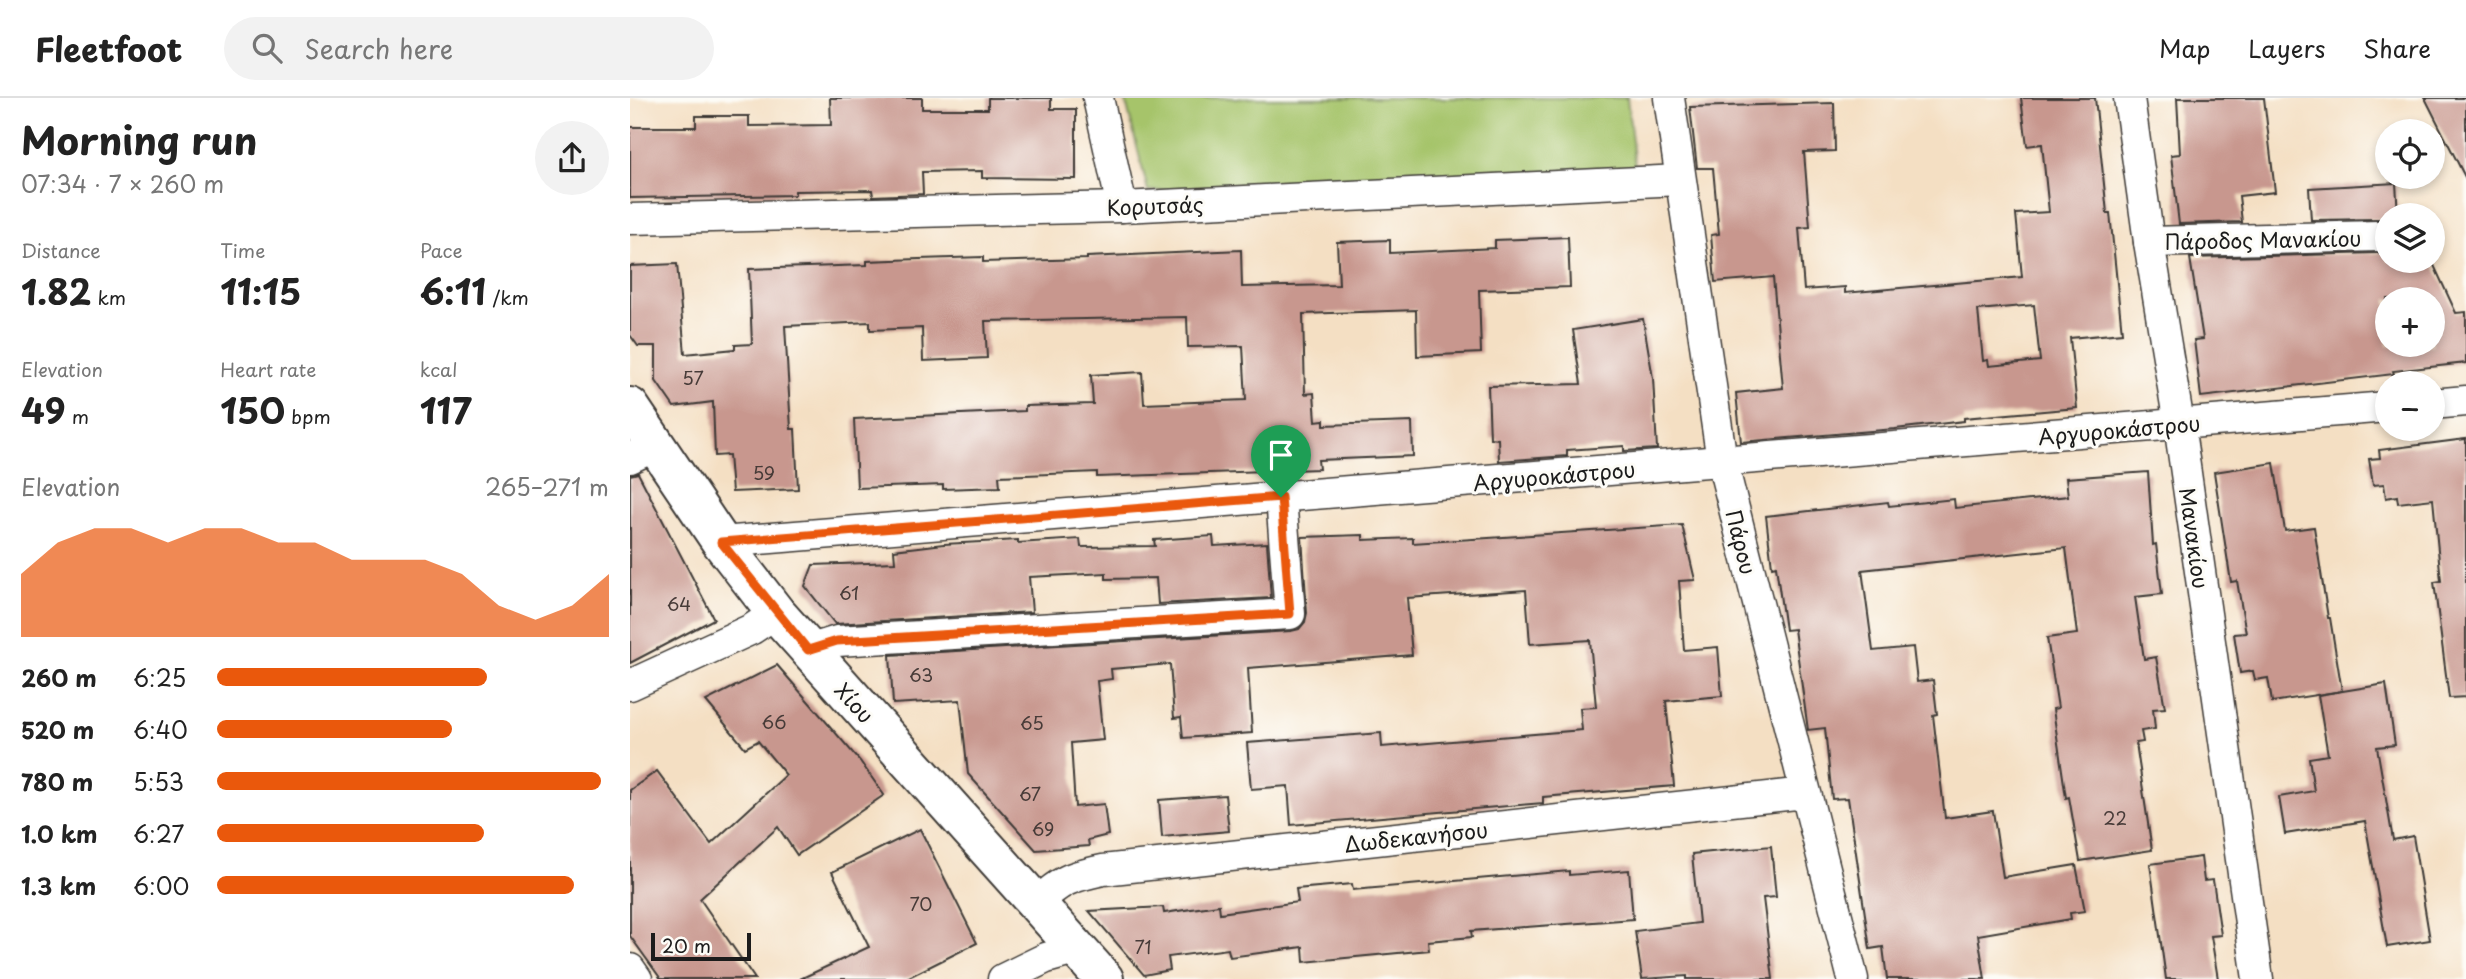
<!DOCTYPE html>
<meta charset="utf-8">
<style>
body{margin:0;font-family:"Playpen Sans",sans-serif;background:#f2f2f2;color:#222;height:100vh;display:flex;flex-direction:column;font-size:26px;white-space:nowrap}
*{box-sizing:border-box;margin:0}
p{font-size:23px;color:#767676}
.icon{flex:none;width:38px;height:38px;fill:none;stroke:currentColor;stroke-width:2;stroke-linecap:round;stroke-linejoin:round}
.map{position:relative;flex:1;overflow:hidden}
.drawer{display:flex;flex-direction:column;background:#fff;width:630px}
.drawer>*{flex:none}
.fabs{position:absolute;left:1745px;top:21px;display:grid;gap:14px}
.fabs a{display:grid;place-items:center;width:70px;height:70px;border-radius:50%;background:#fff;box-shadow:0 4px 10px #0003;font-size:35px}
.scale{position:absolute;left:21px;bottom:18px;width:100px;box-sizing:border-box;padding-left:7px;border:4px solid #1c1c1c;border-top:0;font-size:19px;line-height:24px;white-space:nowrap;color:#1c1c1c;-webkit-text-stroke:5px #fdfcf7;paint-order:stroke}
.pin{position:absolute;display:grid;place-items:center;width:60px;height:60px;color:#fff;margin:-72px -30px;border-radius:50% 50% 50% 0;rotate:-45deg;box-shadow:0 0 7px #0007}
.pin .icon{rotate:45deg}
.round{display:grid;place-items:center;flex:none;width:74px;height:74px;border-radius:37px;background:#f2f2f2}
.head{display:flex;align-items:center;justify-content:space-between;height:119px;padding:0 21px}
h1{font-size:38px;font-weight:700;line-height:52px}
.stats{display:grid;grid-template-columns:repeat(3,1fr);gap:10px;height:119px;padding:7px 21px}
.stats div{display:grid;align-content:center}
.stats b{font-size:35px;font-weight:700}
.stats small{font-size:19px;font-weight:400}
.stats p{font-size:19px}
.chart{height:196px;padding:14px 21px}
.chart p{display:flex;justify-content:space-between}
.chart svg{width:100%;height:126px;margin-top:7px;fill:#ea580c;opacity:.7}
ul{padding:0 21px;list-style:none;font-size:23px}
li{display:grid;grid-template-columns:112px 84px 1fr;align-items:center;height:52px}
li i{height:18px;border-radius:9px;background:#ea580c}
header{display:flex;align-items:center;gap:42px;box-sizing:border-box;height:98px;padding:0 35px;background:#fff;border-bottom:2px solid #e0e0e0}
header strong{font-size:33px}
nav{display:flex;gap:38px;margin-inline-start:auto;font-size:24px}
.search{width:490px;height:63px;background:#f2f2f2;display:flex;align-items:center;gap:18px;box-sizing:border-box;padding:0 24px;border-radius:38px;color:#767676;font-size:26px}
main{display:flex;flex:1;min-height:0}
.map>svg:first-child{display:block}
.green{fill:#a6c46b;stroke:#617044;stroke-width:2}
.building{fill:#c8978e;fill-rule:evenodd}
.lines{fill:none;stroke-linecap:round;stroke-linejoin:round}
.minor-casing{stroke:#3c3935;stroke-width:33}
.tertiary-casing{stroke:#3c3935;stroke-width:42}
.minor{stroke:#fff;stroke-width:30}
.tertiary{stroke:#fff;stroke-width:38}
.route-casing{stroke:#fff;stroke-width:14}
.route{stroke:#ea580c;stroke-width:9}
.labels{text-anchor:middle;dominant-baseline:central;stroke-width:6;stroke-linejoin:round;paint-order:stroke}
.number-label{font-size:18px;fill:#473b38}
.street-label{font-size:21px;fill:#1c1c1c;stroke:#fdfcf7}
</style>
<header>
<strong>Fleetfoot</strong>
<div class="search"><svg class="icon" aria-label="search" viewBox="0 0 24 24"><circle cx="10" cy="10" r="6"/><path d="M15 15l6 6"/></svg>Search here</div>
<nav><a>Map</a><a>Layers</a><a>Share</a></nav>
</header>
<main>
<section class="drawer">
<div class="head"><div><h1>Morning run</h1><p>07:34 · 7 × 260 m</p></div><a class="round"><svg class="icon" aria-label="share" viewBox="0 0 24 24"><path d="M12 15V3M7 8l5-5 5 5M5 13v7h14v-7"/></svg></a></div>
<div class="stats">
<div><p>Distance</p><b>1.82<small> km</small></b></div>
<div><p>Time</p><b>11:15</b></div>
<div><p>Pace</p><b>6:11<small> /km</small></b></div>
</div>
<div class="stats">
<div><p>Elevation</p><b>49<small> m</small></b></div>
<div><p>Heart rate</p><b>150<small> bpm</small></b></div>
<div><p>kcal</p><b>117</b></div>
</div>
<div class="chart"><p><span>Elevation</span>265–271 m</p>
<svg viewBox="0 0 160 44" preserveAspectRatio="none"><path d="M0 44V22L10 11L20 6L30 6L40 11L50 6L60 6L70 11L80 11L90 17L100 17L110 17L120 22L130 33L140 38L150 33L160 22V44z"/></svg>
</div>
<ul>
<li><b>260 m</b>6:25<i style="width:69%"></i></li>
<li><b>520 m</b>6:40<i style="width:60%"></i></li>
<li><b>780 m</b>5:53<i style="width:98%"></i></li>
<li><b>1.0 km</b>6:27<i style="width:68%"></i></li>
<li><b>1.3 km</b>6:00<i style="width:91%"></i></li>
</ul>
</section>
<div class="map">
<svg width="1836" height="881" viewBox="0 0 1836 881">
<rect width="100%" height="100%" fill="#fdfcf7"/>
<filter id="ink" filterUnits="userSpaceOnUse"><feTurbulence type="fractalNoise" baseFrequency=".0143" numOctaves="2"/><feDisplacementMap in="SourceGraphic" scale="14" xChannelSelector="R" yChannelSelector="G"/><feConvolveMatrix kernelMatrix="1 2 1 2 8 2 1 2 1" color-interpolation-filters="sRGB"/></filter>
<filter id="wash" filterUnits="userSpaceOnUse"><feTurbulence type="fractalNoise" baseFrequency=".00686" numOctaves="4" result="noise"/><feDisplacementMap in="SourceGraphic" scale="28" xChannelSelector="R" yChannelSelector="G"/><feGaussianBlur stdDeviation="1.57" result="paint"/><feColorMatrix in="noise" values="0 0 0 0 0 0 0 0 0 0 0 0 0 0 0 0 0 1.4 0 .05"/><feComposite in="paint" operator="in"/></filter>
<g filter="url(#wash)">
<rect width="100%" height="100%" fill="#f4dfc3"/>
<polygon class="green" points="495,0 997,0 1006,78 518,93"/>
<g id="blocks">
<g class="building">
<polygon points="200,0 292,0 292,11 358,11 358,0 421,0 421,11 446,11 446,81 352,80 352,73 292,74 293,96 243,98 242,92 165,93 165,97 0,100 0,29 66,29 66,18 119,18 119,28 201,27"/>
<path d="M1391 0H1465L1477 115H1480L1492 235 1440 240 1447 310 1334 320V323L1265 331 1111 344 1106 295 1153 290 1143 179 1085 184 1081 137 1089 136 1083 70H1067L1060 9 1204 5 1205 53 1174 54 1180 129 1169 130 1174 192 1215 189V195L1392 179 1386 116 1419 114 1412 46 1397 48ZM1404 207 1410 263 1359 268 1358 262 1353 263 1348 212Z"/>
<polygon points="1547,0 1634,0 1645,94 1609,98 1612,124 1549,126 1541,57 1550,56"/>
<polygon points="1795,0 1836,0 1836,81"/>
<polygon points="1766,85 1768,117 1757,117 1757,123 1748,121 1681,122 1679,90"/>
<polygon points="938,139 940,189 849,192 851,255 787,258 786,212 673,216 675,296 684,295 686,323 694,322 694,327 782,324 783,358 688,362 689,371 467,379 467,374 369,378 370,389 313,391 313,387 227,390 224,321 395,313 395,308 463,306 461,277 512,274 514,306 616,302 613,248 558,249 557,219 355,223 357,260 293,263 292,230 240,232 240,224 155,228 161,331 165,331 168,391 102,394 99,357 85,358 83,304 44,309 26,283 26,248 8,248 0,237 0,168 47,166 55,256 105,251 105,247 122,246 119,171 237,167 237,163 289,161 353,159 353,164 457,161 457,159 611,152 612,189 709,187 707,144 760,142 760,155 865,150 865,142"/>
<path d="M1757 153V163H1802L1826 215 1836 214V265L1763 273 1764 276 1571 299 1564 242 1573 241 1560 160 1748 155ZM1757 201H1802V247H1757Z"/>
<polygon points="1013,221 1023,280 1027,351 994,353 994,348 937,352 937,358 869,363 868,341 860,340 858,288 951,286 943,232"/>
<polygon points="1836,341 1836,599 1819,600 1804,484 1811,483 1803,401 1768,405 1767,398 1756,400 1754,386 1743,387 1739,361 1750,360 1749,352"/>
<polygon points="1644,365 1655,433 1684,429 1698,520 1700,520 1712,593 1642,604 1638,580 1625,582 1623,573 1610,575 1604,536 1616,535 1607,483 1601,484 1584,374"/>
<polygon points="1518,374 1523,447 1526,446 1532,496 1505,499 1514,561 1526,559 1535,610 1523,611 1525,631 1511,633 1513,644 1506,645 1522,752 1450,763 1439,699 1436,700 1423,611 1428,610 1417,540 1447,536 1436,450 1232,472 1243,553 1283,549 1287,584 1303,582 1307,616 1303,617 1315,720 1363,713 1373,779 1446,767 1455,813 1440,815 1441,821 1348,837 1355,881 1257,881 1253,849 1240,851 1218,700 1202,701 1195,630 1178,632 1164,531 1155,532 1146,468 1142,469 1136,418 1258,404 1259,408 1324,401 1325,410 1438,398 1436,380"/>
<polygon points="8,375 84,521 0,565 0,377"/>
<polygon points="1052,427 1065,482 1049,483 1054,552 1088,549 1092,598 1036,603 1044,688 913,699 913,705 661,727 658,688 621,691 617,645 751,635 752,649 952,632 950,610 966,609 960,542 900,546 896,492 777,500 782,557 618,570 622,635 553,640 551,619 544,620 540,566 481,571 482,581 467,583 473,642 441,645 445,709 474,706 478,737 458,742 459,748 406,752 338,676 330,602 263,606 260,557 661,533 669,531 675,524 677,515 672,439 733,437 733,442 783,440 783,445"/>
<polygon points="583,438 584,448 637,445 641,500 528,506 526,480 476,481 476,475 399,479 402,514 205,526 175,488 183,467 265,464 264,452 314,446 388,442 388,445 450,441 451,449 525,448 524,442"/>
<polygon points="147,567 230,663 254,697 167,757 148,729 70,801 125,881 31,881 0,838 0,692 27,673 81,746 156,677 128,643 115,650 76,603"/>
<polygon points="1756,586 1765,647 1747,649 1763,742 1783,738 1800,842 1757,849 1735,723 1655,736 1649,699 1684,693 1679,660 1698,657 1688,597"/>
<polygon points="595,697 599,733 532,739 529,702"/>
<polygon points="290,731 347,845 275,881 170,881 239,849 202,774"/>
<polygon points="1141,748 1146,799 1133,800 1143,881 1057,881 1057,878 1012,881 1005,833 1069,825 1062,756"/>
<polygon points="1571,759 1574,783 1583,782 1591,837 1581,838 1588,881 1536,881 1520,766"/>
<polygon points="999,772 1003,821 841,833 842,839 798,843 799,852 674,864 673,849 600,859 598,851 538,859 540,872 514,877 459,813 533,809 534,815 589,807 590,815 668,804 666,791 722,786 723,792 939,773 939,777"/>
</g>
</g>
</g>
<g filter="url(#ink)">
<use href="#blocks" fill-opacity="0" stroke="#3c3935" stroke-width="2"/>
<g class="lines">
<defs>
<g id="minor">
<polyline points="468,0 492,109"/>
<polyline points="1039,0 1092,363 1223,881"/>
<polyline points="1499,0 1519,144 1549,326 1628,881"/>
<polyline points="0,121 492,109 1050,82"/>
<polyline points="1519,144 1748,138"/>
<polyline points="1802,306 1836,303"/>
<polyline points="0,360 25,348"/>
<polyline points="91,444 1757,309"/>
<polyline points="178,552 207,543 660,516 651,399"/>
<polyline points="0,587 122,531 146,515"/>
<path d="M407 805C431 782 440 779 473 772L1175 695"/>
<polyline points="0,871 7,881"/>
<polyline points="373,881 416,860 448,851"/>
</g>
<polyline id="tertiary" points="0,309 91,444 146,515 474,881"/>
</defs>
<use href="#minor" class="minor-casing"/>
<use href="#tertiary" class="tertiary-casing"/>
<use href="#minor" class="minor"/>
<use href="#tertiary" class="tertiary"/>
</g>
</g>
<g class="lines" filter="url(#ink)">
<defs>
<polygon id="route" points="651,399 660,516 207,543 178,552 91,444"/>
</defs>
<use href="#route" class="route-casing"/>
<use href="#route" class="route"/>
</g>
<g class="labels">
<g class="number-label">
<text x="63" y="279">57</text>
<text x="134" y="374">59</text>
<text x="219" y="494">61</text>
<text x="49" y="505">64</text>
<text x="291" y="576">63</text>
<text x="144" y="623">66</text>
<text x="402" y="624">65</text>
<text x="400" y="695">67</text>
<text x="1485" y="719">22</text>
<text x="413" y="730">69</text>
<text x="291" y="805">70</text>
<text x="513" y="848">71</text>
</g>
<g class="street-label">
<text transform="translate(525 107) rotate(-2)">Κορυτσάς</text>
<text transform="translate(1633 141) rotate(-1)">Πάροδος Μανακίου</text>
<text transform="translate(1489 331) rotate(-5)">Αργυροκάστρου</text>
<text transform="translate(924 377) rotate(-5)">Αργυροκάστρου</text>
<text transform="translate(1565 440) rotate(82)">Μανακίου</text>
<text transform="translate(1112 444) rotate(76)">Πάρου</text>
<text transform="translate(225 604) rotate(48)">Χίου</text>
<text transform="translate(786 738) rotate(-6)">Δωδεκανήσου</text>
</g>
</g>
</svg>
<div class="fabs">
<a><svg class="icon" aria-label="locate" viewBox="0 0 24 24"><circle cx="12" cy="12" r="6"/><path d="M12 2v4M12 18v4M2 12h4M18 12h4"/></svg></a>
<a><svg class="icon" aria-label="layers" viewBox="0 0 24 24"><path d="M12 4l9 5-9 5-9-5zM3 14l9 5 9-5"/></svg></a>
<a>+</a>
<a>−</a>
</div>
<div class="scale">20 m</div>
<div class="pin" style="left:651px;top:399px;background:#1e9e55"><svg class="icon" aria-label="arrive" viewBox="0 0 24 24"><path d="M6 21V4h12l-3 4 3 4H6"/></svg></div>
</div>
</main>
